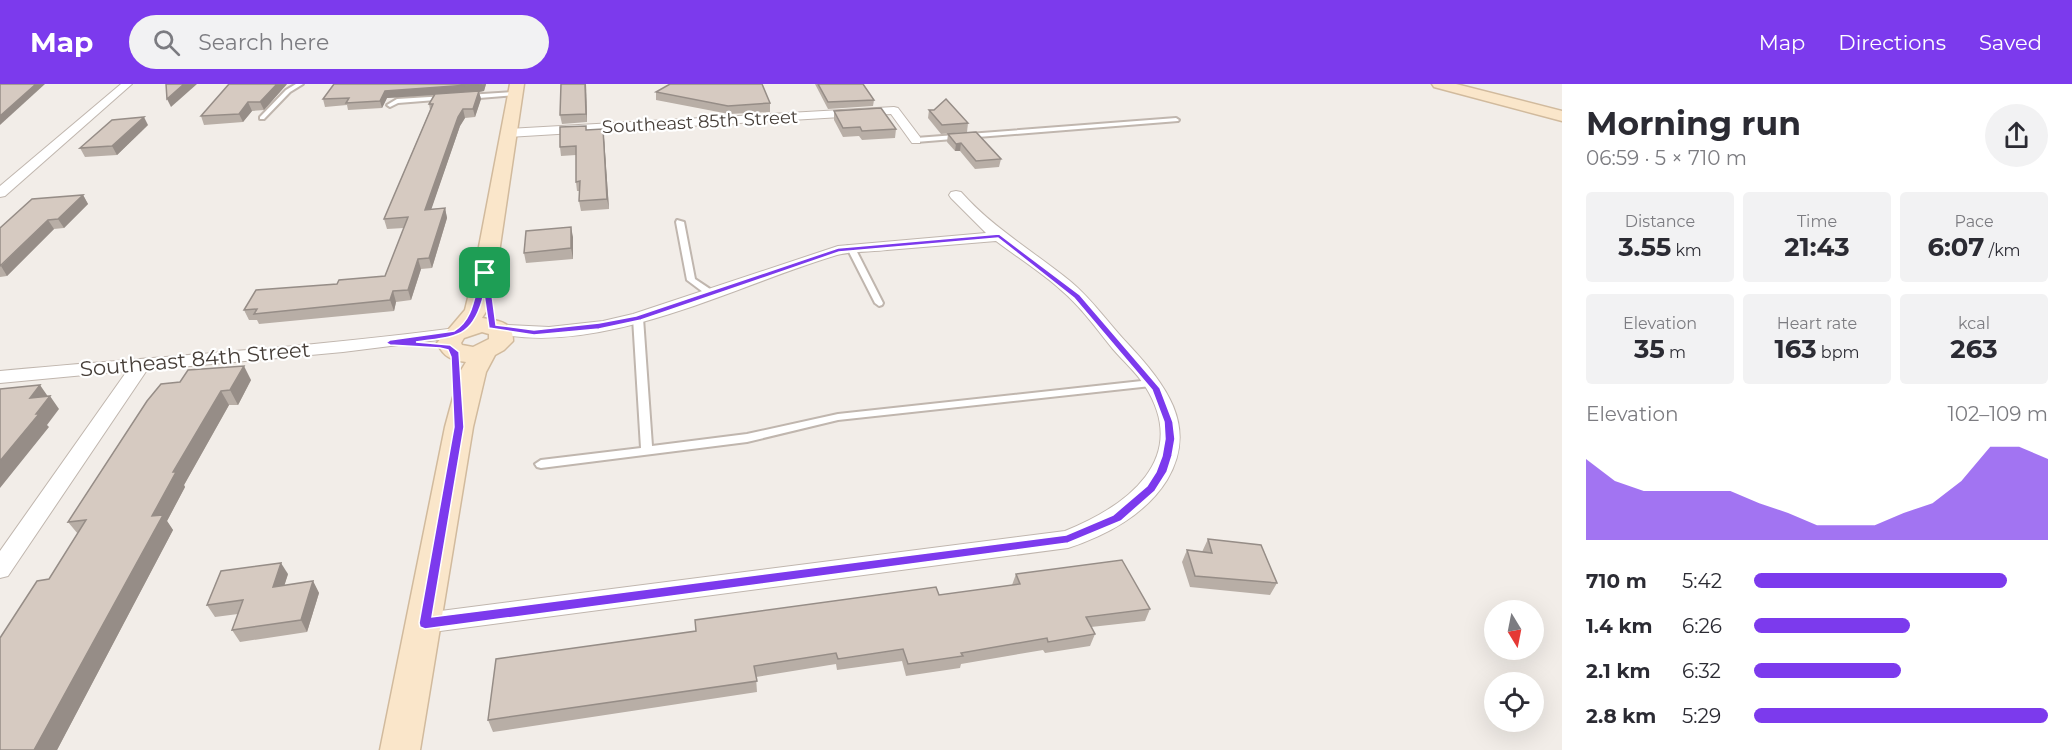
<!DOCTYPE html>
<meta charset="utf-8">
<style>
body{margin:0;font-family:Montserrat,sans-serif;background:#f2f2f3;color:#2b2b33;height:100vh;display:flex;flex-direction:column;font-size:22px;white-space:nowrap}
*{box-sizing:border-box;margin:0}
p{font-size:20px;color:#7c7c81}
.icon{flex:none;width:33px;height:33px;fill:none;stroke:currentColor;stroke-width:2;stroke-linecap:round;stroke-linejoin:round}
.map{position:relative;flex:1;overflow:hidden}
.details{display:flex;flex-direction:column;background:#fff;width:510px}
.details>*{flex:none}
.needle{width:39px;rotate:170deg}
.fabs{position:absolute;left:1484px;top:516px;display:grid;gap:12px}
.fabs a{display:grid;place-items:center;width:60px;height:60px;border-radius:50%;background:#fff;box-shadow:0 6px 24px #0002;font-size:30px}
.pin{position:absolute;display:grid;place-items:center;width:51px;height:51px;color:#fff;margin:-26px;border-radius:12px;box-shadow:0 3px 9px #0006}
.round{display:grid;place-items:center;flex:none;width:63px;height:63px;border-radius:32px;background:#f2f2f3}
.head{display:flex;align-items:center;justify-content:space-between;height:102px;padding:0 24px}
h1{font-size:33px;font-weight:700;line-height:45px}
.metrics{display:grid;grid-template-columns:repeat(3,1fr);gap:9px;height:102px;padding:6px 24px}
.metrics div{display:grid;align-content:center;border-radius:6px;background:#f2f2f3;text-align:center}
.metrics b{font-size:26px;font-weight:700}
.metrics small{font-size:16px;font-weight:400}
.metrics p{font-size:16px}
.chart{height:168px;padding:12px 24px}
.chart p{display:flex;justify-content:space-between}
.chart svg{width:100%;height:108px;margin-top:6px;fill:#7c3aed;opacity:.7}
ul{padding:0 24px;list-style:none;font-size:20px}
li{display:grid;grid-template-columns:96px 72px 1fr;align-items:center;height:45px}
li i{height:15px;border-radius:8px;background:#7c3aed}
header{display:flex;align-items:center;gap:36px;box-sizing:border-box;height:84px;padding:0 30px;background:#7c3aed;color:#fff}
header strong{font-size:28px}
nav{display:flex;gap:33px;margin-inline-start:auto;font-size:21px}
.search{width:420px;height:54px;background:#f2f2f3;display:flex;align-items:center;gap:15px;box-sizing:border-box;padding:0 21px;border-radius:33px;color:#7c7c81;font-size:22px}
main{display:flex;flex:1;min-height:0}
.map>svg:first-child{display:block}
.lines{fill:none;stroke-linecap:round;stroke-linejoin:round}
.lane-casing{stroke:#c0b6ae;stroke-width:4}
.street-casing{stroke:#c0b6ae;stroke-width:2}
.secondary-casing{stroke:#d1ba9d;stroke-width:3}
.lane{fill:#fff;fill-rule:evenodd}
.street{fill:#fff;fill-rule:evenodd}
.secondary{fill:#fae6ca;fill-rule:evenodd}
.wall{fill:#b8aea6}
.shaded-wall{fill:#968d87}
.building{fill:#d6cac1;stroke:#968d87;stroke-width:1.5}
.route{fill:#7c3aed;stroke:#fff;stroke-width:1.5;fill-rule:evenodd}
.labels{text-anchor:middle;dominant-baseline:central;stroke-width:4.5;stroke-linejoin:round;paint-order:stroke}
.far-street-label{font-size:18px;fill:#453d37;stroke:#fff}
.street-label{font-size:21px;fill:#453d37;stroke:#fff}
</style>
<header>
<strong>Map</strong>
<div class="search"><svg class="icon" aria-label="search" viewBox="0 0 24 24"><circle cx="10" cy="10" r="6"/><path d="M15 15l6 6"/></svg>Search here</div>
<nav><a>Map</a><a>Directions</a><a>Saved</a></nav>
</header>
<main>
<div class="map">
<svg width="1562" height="666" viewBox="0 0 1562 666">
<rect width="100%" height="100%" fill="#f2ede8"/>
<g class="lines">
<defs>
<g id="lane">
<polygon points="296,0 303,0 290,8 264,35 260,35 260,33 286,6"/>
<polygon points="515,8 518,10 517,11 467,15 464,13 467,11"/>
<polygon points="446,12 448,13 448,15 398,19 390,23 387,21 397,15"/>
<polygon points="1176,34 1179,36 1178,37 916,58 913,56 916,54"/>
<polygon points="677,136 684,138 695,195 713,207 713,211 707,211 687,196 676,138"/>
<polygon points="848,162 854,162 855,164 883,219 882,221 879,222 875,219 847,164"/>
<polygon points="638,231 643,234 652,362 747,350 838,330 1151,296 1156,299 1151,302 838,336 747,358 541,384 537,383 535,380 541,376 641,364 633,234"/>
</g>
<g id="street">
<polygon points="121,0 132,0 5,112 0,113 0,102"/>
<polygon points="894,23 898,24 920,53 920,59 912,59 891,30 507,53 501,49 507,45"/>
<path d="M956 107 961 108C993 144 1033 167 1070 197 1092 215 1108 239 1128 260 1165 300 1199 342 1167 396 1146 430 1106 452 1068 464L425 549 416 546 412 539 416 532 425 529 1065 447C1127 422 1191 375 1145 302 1136 288 1123 277 1112 264 1096 244 1081 223 1061 206 1041 188 1017 173 996 157 960 160 923 163 887 166 871 168 852 167 837 171 733 202 600 275 490 248L487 244 490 240 549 243 603 237 633 230 838 162 986 149 951 114 949 111 951 108Z"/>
<path d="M456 244 462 245 465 249 462 253 343 268 147 286 8 492 0 494V467L127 287 0 299V287C152 273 304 264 456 244Z"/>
</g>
<g id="secondary">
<path d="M510 0H524L496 189 487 226 482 234C499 237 513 237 513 257L504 266 495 271 486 288 473 343 420 666H380L445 343 460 288 466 278C451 276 444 273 437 259L465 226 474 189ZM482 248 489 250V255L473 263 462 261 461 259 464 254Z"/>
<polygon points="1432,0 1456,0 1562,27 1562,37 1434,3"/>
</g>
</defs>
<use href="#lane" class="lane-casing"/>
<use href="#street" class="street-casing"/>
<use href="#secondary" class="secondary-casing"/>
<use href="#lane" class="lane"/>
<use href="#street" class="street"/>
<use href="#secondary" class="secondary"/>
</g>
<g class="wall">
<polygon points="287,0 264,26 252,27 243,38 204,41 201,32"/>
<polygon points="334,0 486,0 484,7 479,8 481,15 475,33 465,34 460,42 431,125 445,124 447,134 432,184 421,185 411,216 396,218 394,227 259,240 257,236 249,236 244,226 337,200 385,192 404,144 387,145 384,135 430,26 429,20 434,11 387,14 382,24 348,26 347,21 325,23 323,15"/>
<polygon points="586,0 587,38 562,40 560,31"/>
<polygon points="815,0 863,0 874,16 873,22 828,25"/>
<polygon points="656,8 770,19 770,28 729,30 656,16"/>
<polygon points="929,26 934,26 968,39 967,48 941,50 928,34"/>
<polygon points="834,27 896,45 895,54 862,56 859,52 843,53 834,36"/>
<polygon points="148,41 117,71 85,73 80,64"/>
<polygon points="587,46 604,54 609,125 581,127 579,117 580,107 577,107 576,98 576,71 561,72 560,63"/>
<polygon points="948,50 1001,75 999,83 975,85 960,67 955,67 947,58"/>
<polygon points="83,111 88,120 64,144 54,145 7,192 0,193 0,144"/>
<polygon points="573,153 573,175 526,179 524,169"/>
<polygon points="251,296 238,321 229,321 184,401 185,403 167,437 173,446 57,666 0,666 49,495 78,450 68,438 147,317"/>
<polygon points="1208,455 1277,499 1270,511 1190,503 1182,478 1187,466 1202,468"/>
<polygon points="288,490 284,502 313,497 319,509 307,548 240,558 232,546 238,530 215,533 207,521"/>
<polygon points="1016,490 1150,525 1145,537 1091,543 1095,550 1090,562 1045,569 1043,566 961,580 960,584 906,592 902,577 837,586 836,580 756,593 757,608 493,648 488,636 696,547 1012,501"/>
</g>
<g class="shaded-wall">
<polygon points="36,0 45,0 0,41 0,32"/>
<polygon points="184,0 197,0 171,23 167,15"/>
<polygon points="277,0 287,0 264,26 260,18"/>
<polygon points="486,0 484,7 479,8 481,15 475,33 473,25 479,8 387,14 382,24 380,17 385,7"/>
<polygon points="585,0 586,0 587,38 586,30"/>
<polygon points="248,18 252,27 243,38 239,30"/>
<polygon points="463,25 465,34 460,42 428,135 425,126 458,33"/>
<polygon points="144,33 148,41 117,71 112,62"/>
<polygon points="603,45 604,54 609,125 607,115"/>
<polygon points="961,59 960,67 955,67 956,60"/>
<polygon points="83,111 88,120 64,144 58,135"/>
<polygon points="445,124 447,134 432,184 429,174"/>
<polygon points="48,136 54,145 7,192 1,182"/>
<polygon points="571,143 573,153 573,175 571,164"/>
<polygon points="418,175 421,185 411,216 408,206"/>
<polygon points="393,207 396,218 394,227 390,216"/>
<polygon points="244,282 251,296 238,321 230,306"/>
<polygon points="40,301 49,314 50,312 59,325 47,341 49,343 0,404 0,377 30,314"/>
<polygon points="221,307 229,321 184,401 185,403 167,437 173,446 57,666 34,666 173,388"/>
<polygon points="281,479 288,490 280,515 273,503"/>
<polygon points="313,497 319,509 307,548 301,536"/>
</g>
<g class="building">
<polygon points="0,0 36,0 0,32"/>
<polygon points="166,0 184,0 167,15"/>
<polygon points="229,0 277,0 260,18 248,18 239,30 201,32"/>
<polygon points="334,0 482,0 385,7 380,17 346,19 349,14 323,15"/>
<polygon points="561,0 585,0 586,30 560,31"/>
<polygon points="670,0 762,0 770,19 728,22 656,8"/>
<polygon points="818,0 863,0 874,16 828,18"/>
<polygon points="479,7 473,25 463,25 458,33 425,126 445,124 429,174 418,175 408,206 393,207 390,216 254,230 257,225 244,226 256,206 337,200 339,196 385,192 408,133 384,135 433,20 429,20 435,10"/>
<polygon points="946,15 968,39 942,41 929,26 934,26"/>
<polygon points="881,24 896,45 862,47 860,43 843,44 834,27"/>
<polygon points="144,33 112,62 80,64 112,36"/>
<polygon points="586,42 586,46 603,45 607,115 579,117 580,97 576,98 576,62 560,63 560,43"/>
<polygon points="976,48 1001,75 976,77 961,59 956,60 948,50"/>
<polygon points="83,111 58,135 48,136 0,182 0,144 32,115"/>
<polygon points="571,143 571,164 524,169 526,147"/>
<polygon points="244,282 230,306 221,307 173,388 176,388 152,432 163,431 34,666 0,666 0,554 37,497 49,495 86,436 68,438 147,317 161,300 180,298 188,286"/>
<polygon points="40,301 30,314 50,312 36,330 39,330 0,377 0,305"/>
<polygon points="1208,455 1261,461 1277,499 1195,492 1187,466 1212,469"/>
<polygon points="1122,476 1150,525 1086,533 1095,550 1048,558 1047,554 961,569 963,572 908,580 903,565 838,575 836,569 754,582 757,597 488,636 496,575 696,547 695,536 936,503 939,511 1020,500 1016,490"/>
<polygon points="281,479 273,503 313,497 301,536 232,546 243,516 207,521 221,487"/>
</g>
<path class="route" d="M999 150 1080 211 1160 304 1173 338 1175 355 1172 372 1167 388 1155 407 1121 437 1068 459 425 545 420 543 419 539 454 343 451 273 448 266 440 264 390 261 386 259 390 256 454 247C475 235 474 208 482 187L489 189 496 241 534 246 599 239 636 232 838 164ZM998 154 1074 214 1152 306 1164 338 1165 355 1162 372 1156 388 1147 402 1113 431 1066 451 432 533 464 343 459 268 450 261 416 258C456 252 473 255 484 210L489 244 534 251 599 245 641 236 839 168Z"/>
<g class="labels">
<g class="far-street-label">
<text transform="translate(700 38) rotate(-3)">Southeast 85th Street</text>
</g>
<g class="street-label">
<text transform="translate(195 275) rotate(-5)">Southeast 84th Street</text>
</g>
</g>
</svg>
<div class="fabs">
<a><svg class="needle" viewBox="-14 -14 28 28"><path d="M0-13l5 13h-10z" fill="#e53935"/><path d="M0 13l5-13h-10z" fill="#7c7c81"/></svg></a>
<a><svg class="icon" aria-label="locate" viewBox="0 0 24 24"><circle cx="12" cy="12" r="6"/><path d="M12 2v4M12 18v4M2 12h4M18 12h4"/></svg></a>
</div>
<div class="pin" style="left:485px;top:189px;background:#1e9e55"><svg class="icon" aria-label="arrive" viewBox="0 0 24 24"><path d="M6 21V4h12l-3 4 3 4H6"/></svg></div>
</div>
<section class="details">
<div class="head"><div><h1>Morning run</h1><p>06:59 · 5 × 710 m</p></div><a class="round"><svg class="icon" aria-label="share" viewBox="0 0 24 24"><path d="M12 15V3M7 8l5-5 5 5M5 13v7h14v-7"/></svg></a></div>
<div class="metrics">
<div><p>Distance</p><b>3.55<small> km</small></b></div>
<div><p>Time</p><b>21:43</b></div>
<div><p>Pace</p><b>6:07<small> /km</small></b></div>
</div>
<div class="metrics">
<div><p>Elevation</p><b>35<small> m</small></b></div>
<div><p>Heart rate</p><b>163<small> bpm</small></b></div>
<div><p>kcal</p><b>263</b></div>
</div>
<div class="chart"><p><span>Elevation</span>102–109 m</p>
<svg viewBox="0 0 160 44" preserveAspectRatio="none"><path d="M0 44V11L10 20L20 24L30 24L40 24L50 24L60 29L70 33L80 38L90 38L100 38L110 33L120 29L130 20L140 6L150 6L160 11V44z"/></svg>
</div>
<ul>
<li><b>710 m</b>5:42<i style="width:86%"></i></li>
<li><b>1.4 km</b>6:26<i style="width:53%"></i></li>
<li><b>2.1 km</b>6:32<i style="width:50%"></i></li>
<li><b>2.8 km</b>5:29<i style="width:100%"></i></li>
</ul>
</section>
</main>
